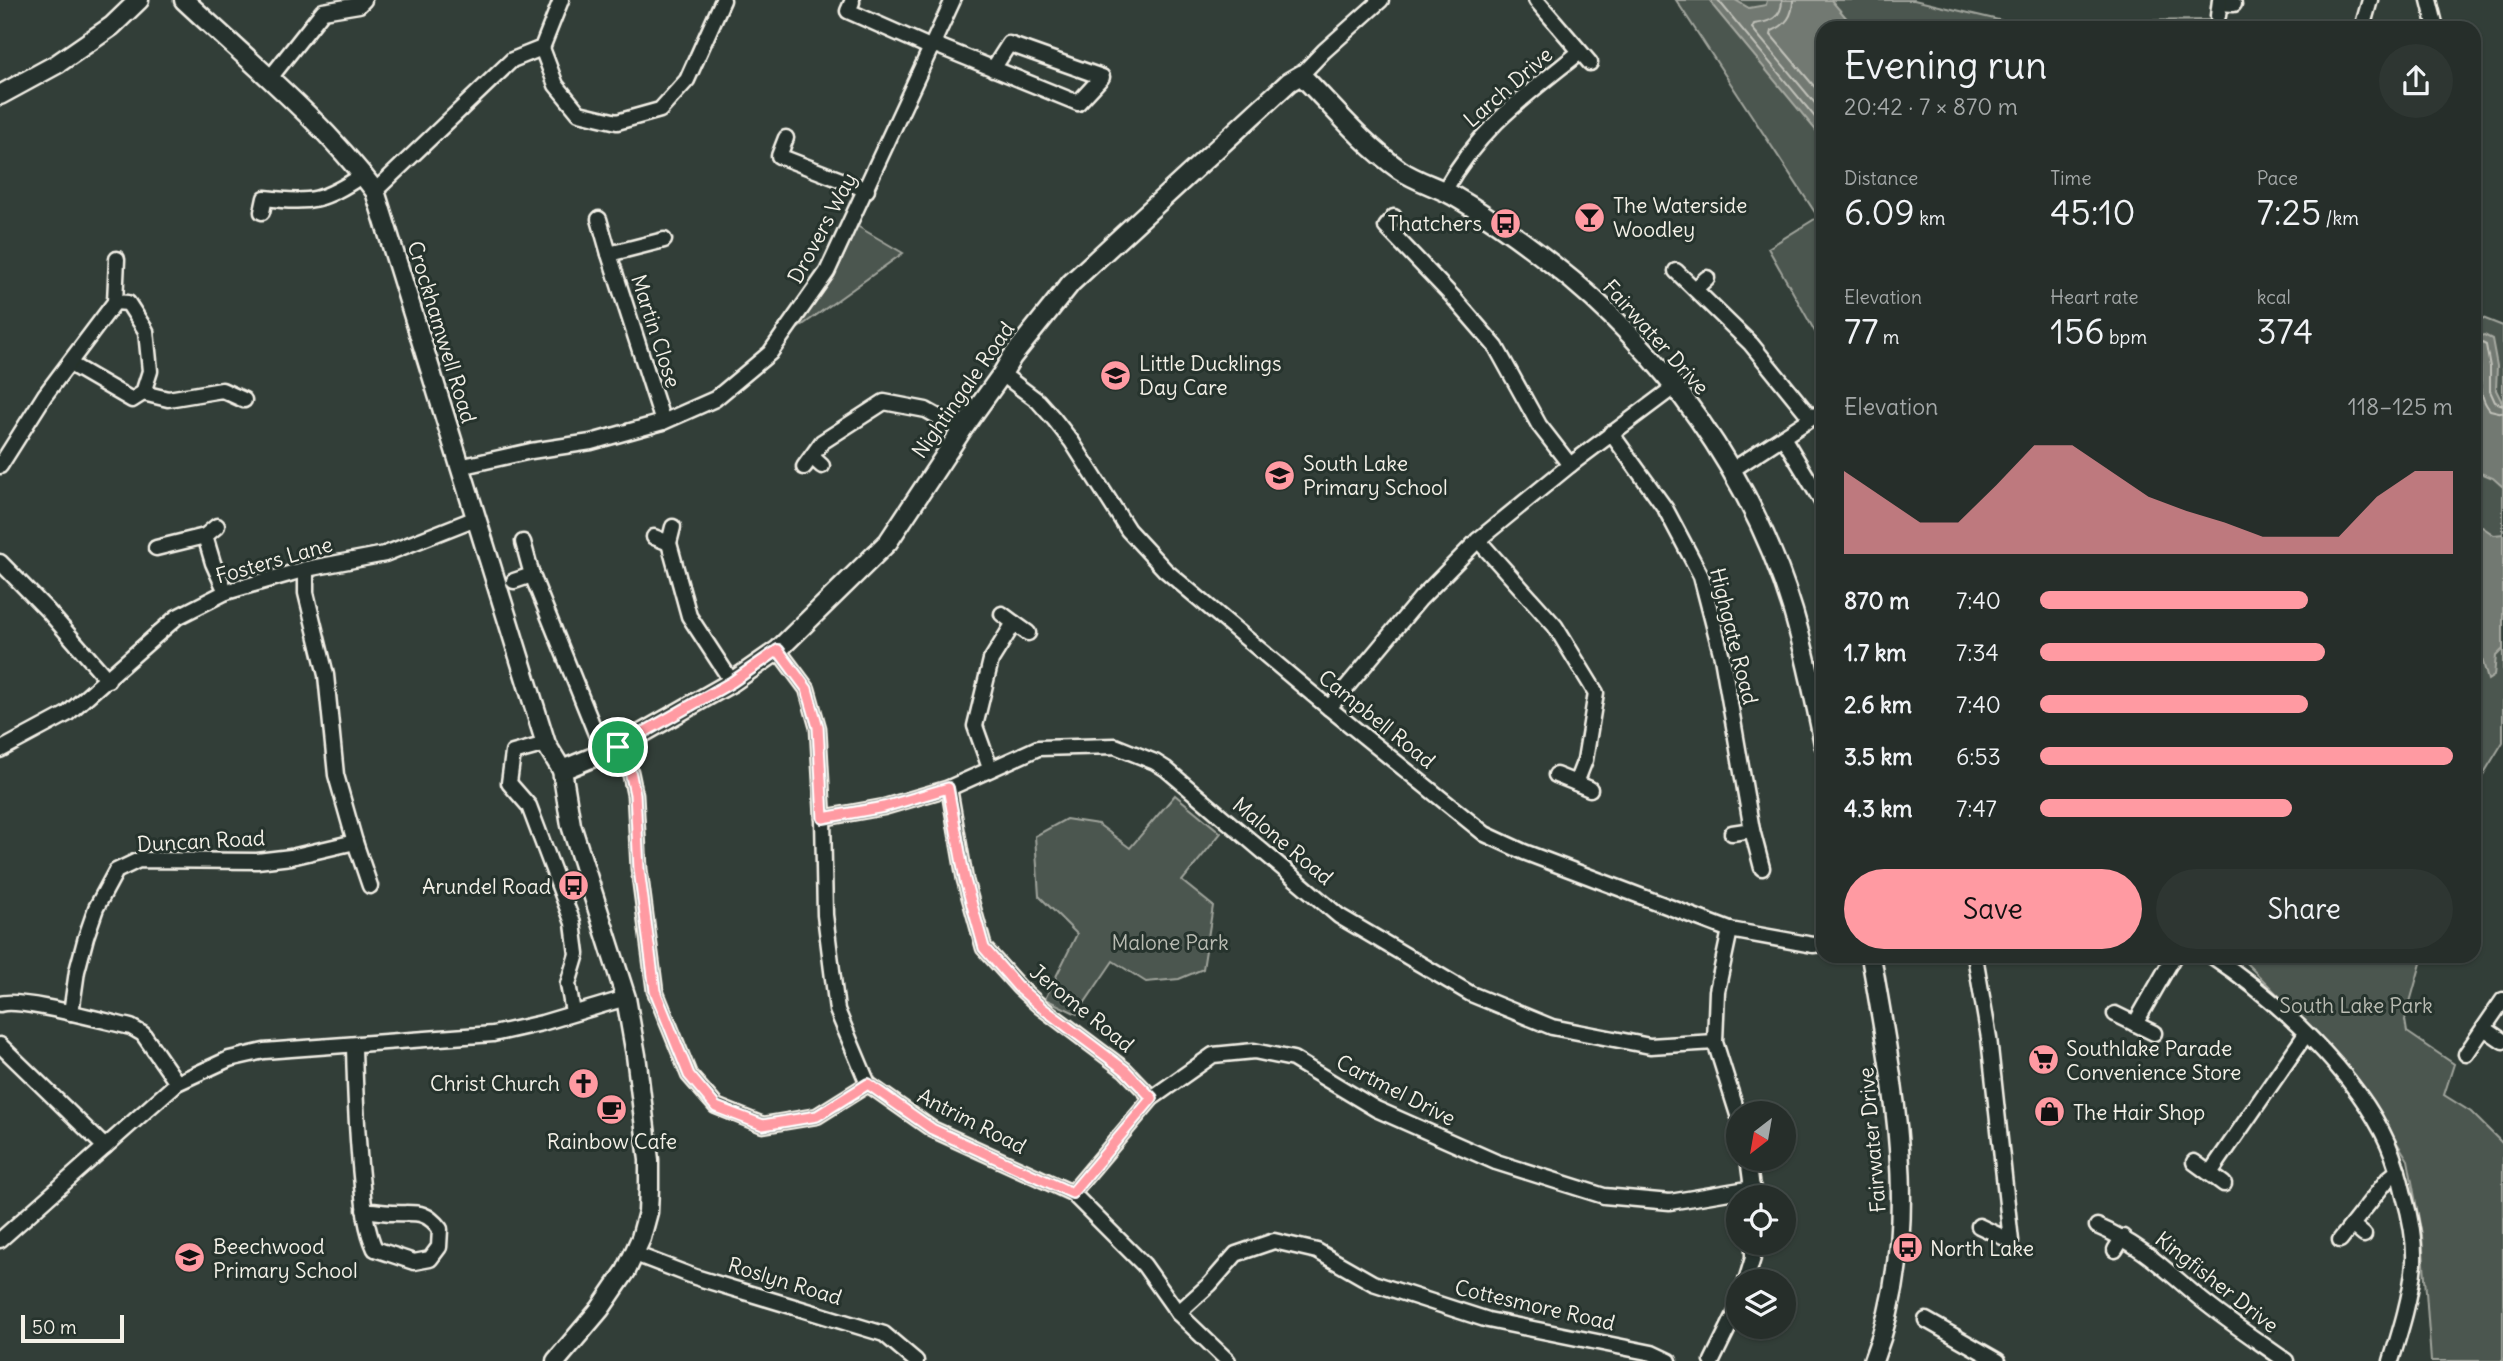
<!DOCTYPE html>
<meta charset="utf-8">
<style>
body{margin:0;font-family:Delius,sans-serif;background:#2e3632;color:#f1f3f6;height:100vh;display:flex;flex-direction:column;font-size:26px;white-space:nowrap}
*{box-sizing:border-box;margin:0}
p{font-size:23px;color:#a4a8a8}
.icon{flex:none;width:38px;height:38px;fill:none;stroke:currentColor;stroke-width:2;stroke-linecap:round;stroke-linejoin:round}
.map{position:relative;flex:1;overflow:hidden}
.details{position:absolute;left:1816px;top:21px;width:665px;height:942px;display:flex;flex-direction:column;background:#262e2a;border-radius:21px;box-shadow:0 2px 5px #0004,0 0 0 2px #424a47}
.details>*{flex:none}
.needle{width:46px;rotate:211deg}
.tools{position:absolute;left:1726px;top:1101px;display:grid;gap:14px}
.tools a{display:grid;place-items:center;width:70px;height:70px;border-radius:50%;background:#262e2a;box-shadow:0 2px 5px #0004,0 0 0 2px #424a47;font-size:35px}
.scale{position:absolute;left:21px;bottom:18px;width:103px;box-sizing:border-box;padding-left:7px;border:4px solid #f4f1e8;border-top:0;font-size:19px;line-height:24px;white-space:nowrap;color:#f4f1e8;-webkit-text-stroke:5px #26332d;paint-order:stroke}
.pin{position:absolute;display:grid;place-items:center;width:60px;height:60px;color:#fff;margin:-30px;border:4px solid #fff;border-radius:50%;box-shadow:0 2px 7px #0007}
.round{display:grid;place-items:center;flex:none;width:74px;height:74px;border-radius:37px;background:#2e3632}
.headline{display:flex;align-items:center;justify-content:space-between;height:119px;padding:0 28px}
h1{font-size:38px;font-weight:600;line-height:52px}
.figures{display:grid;grid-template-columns:repeat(3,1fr);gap:10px;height:119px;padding:7px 28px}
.figures div{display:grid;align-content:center}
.figures b{font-size:35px;font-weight:600}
.figures small{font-size:19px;font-weight:400}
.figures p{font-size:19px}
.chart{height:196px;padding:14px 28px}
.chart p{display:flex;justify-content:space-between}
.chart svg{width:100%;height:126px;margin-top:7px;fill:#ff9aa2;opacity:.7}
.action{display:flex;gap:14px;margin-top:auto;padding:14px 28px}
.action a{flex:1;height:80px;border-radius:42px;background:#ff9aa2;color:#111;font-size:28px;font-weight:600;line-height:80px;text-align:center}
.action a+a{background:#2e3632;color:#f1f3f6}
ul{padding:0 28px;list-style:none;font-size:23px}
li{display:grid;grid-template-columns:112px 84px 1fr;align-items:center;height:52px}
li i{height:18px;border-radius:9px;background:#ff9aa2}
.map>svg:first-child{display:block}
.green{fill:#4c564f;stroke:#a0a49c;stroke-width:2}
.water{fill:#727972;stroke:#a6a9a1;stroke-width:2}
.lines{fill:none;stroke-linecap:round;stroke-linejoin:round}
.shore{stroke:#c0c1b9;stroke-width:2}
.minor-casing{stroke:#f4f1e8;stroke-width:19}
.tertiary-casing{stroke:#f4f1e8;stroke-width:23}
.minor{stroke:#26332d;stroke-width:14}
.tertiary{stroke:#26332d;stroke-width:18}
.route-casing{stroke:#fff;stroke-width:14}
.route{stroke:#ff9aa2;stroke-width:9}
.labels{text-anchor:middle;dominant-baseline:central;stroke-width:6;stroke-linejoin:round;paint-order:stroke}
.street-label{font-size:21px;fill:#f4f1e8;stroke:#26332d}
.poi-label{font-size:21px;fill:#f4f1e8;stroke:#26332d;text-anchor:start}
.park-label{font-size:21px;fill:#b9bbb2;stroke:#26332d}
</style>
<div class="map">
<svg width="2503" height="1361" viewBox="0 0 2503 1361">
<rect width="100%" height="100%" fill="#323e38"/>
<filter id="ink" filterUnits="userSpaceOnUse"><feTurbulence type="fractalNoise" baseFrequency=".0143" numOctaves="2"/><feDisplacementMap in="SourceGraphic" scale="14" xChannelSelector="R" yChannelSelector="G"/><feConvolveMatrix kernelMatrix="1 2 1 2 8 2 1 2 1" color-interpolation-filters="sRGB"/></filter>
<g filter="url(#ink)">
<g class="green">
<polygon points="1676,0 1914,0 2007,22 2218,20 2241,28 1824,28 1823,346 1768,248 1818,217"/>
<polygon points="857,226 903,253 797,329 835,275"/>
<polygon points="2475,315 2503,326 2503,742 2475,788"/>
<polygon points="1175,795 1221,833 1182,881 1213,906 1203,969 1179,979 1146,982 1113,961 1077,1014 1045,999 1077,934 1039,896 1035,836 1066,819 1098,824 1130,848"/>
<polygon points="2248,956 2423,956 2405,1020 2407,1032 2454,1064 2444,1095 2471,1112 2503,1144 2503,1361 2431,1361 2422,1236 2408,1160 2363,1090 2299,1016 2246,963"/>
</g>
<g class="water">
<polygon points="1711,0 1735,0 1749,8 1766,5 1767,0 1831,0 1855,28 1824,28 1823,139 1713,6"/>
<polygon points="2484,335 2492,339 2497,366 2496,390 2503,404 2503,487 2493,478 2476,471 2475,474 2475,337"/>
<polygon points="2475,522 2494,535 2503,534 2503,649 2496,656 2494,676 2488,680 2477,641 2475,639"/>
</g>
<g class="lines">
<g class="shore">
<polyline points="1718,0 1824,128"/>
<path d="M1782 0C1782 18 1770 22 1754 24L1752 28 1824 114"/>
<path d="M1793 0C1793 16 1786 25 1772 31L1771 35 1824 98"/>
<polyline points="2474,343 2482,343 2486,345 2490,367 2490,391 2495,402 2503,405"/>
<path d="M2474 352 2479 354C2483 374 2476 394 2490 410L2503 413"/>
</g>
<defs>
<g id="minor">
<polyline points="1536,0 1590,63"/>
<polyline points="2429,0 2436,28"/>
<polyline points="852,2 848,11 932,48"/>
<polyline points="2220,3 2234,4"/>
<polyline points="2218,16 2220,0"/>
<polyline points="2362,28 2370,0"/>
<polyline points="933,44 1078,103 1102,77 1009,44 993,69"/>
<polyline points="542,48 556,85 579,113 617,122 660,110 687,80 723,0"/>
<polyline points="1301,75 1324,51 1381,0"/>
<polyline points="270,78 323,11 359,5 364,0"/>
<polyline points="786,138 779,156 867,190"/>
<polyline points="375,191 512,60 542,48 561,0"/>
<path d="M1444 191C1480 127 1524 97 1580 52"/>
<path d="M262 212 265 198C312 204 323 201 363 175"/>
<polyline points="1394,217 1386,227 1452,296 1496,347 1539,425 1570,465"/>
<polyline points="599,219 609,254"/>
<polyline points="1676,271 1751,344 1811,418"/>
<polyline points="1695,289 1707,278"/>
<polyline points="70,364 132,400 143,393 150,371 146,331 128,303 115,302"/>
<polyline points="1002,374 1038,401 1054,419 1072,442 1128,530 1165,570 1329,708 1485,834 1524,852 1730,930 1813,945 1824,944"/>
<polyline points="143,393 168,399 222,390 244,400"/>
<polyline points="663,422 609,254 664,240"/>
<polyline points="1611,433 1665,508 1701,576 1722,657 1752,830 1762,868"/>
<polyline points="1783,437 1824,505"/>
<polyline points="812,457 822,466"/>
<polyline points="0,466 45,395 115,302 117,259"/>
<polyline points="459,467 531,451 591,442 663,422 715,399 770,353 827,272 953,0"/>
<polyline points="804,467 822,442 884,402 926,410 962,430"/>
<polyline points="1732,470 1824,410"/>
<polyline points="673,527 669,543 689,616 732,682"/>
<polyline points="205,536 217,526"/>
<polyline points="654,537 669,543"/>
<polyline points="1478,540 1555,626 1596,693 1585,760 1576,783 1556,775"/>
<polyline points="523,542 532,575 604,754"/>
<polyline points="156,548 205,536 213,563 226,592"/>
<polyline points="0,562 48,611 108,680"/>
<polyline points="306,569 306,593 326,675 336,775 355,842 370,886"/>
<polyline points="514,581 532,575"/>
<polyline points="1002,614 1014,623"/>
<polyline points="778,650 807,689 818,728 823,818 825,915 837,1010 868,1084 932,1129 1072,1193 1144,1265 1178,1313 1228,1361"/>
<polyline points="1329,708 1420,599 1478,540 1570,465 1674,387"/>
<polyline points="546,744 513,753 509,783 529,806 573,923 577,954 568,984 573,1012"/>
<polyline points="618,747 630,771 635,795 639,869 655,991 689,1075 716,1106 763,1125 817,1116 868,1084"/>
<polyline points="0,750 67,714 177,617 226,592 306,569 385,554 476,518"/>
<polyline points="990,768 975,726 991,660 1014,623 1028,633"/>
<polyline points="1576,783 1590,789"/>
<polyline points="949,788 965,880 984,948 1019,987 1041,1007 1125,1070 1152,1098"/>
<polyline points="823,818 884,807 949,788 1038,748 1115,746 1155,762 1166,769 1339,916 1471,994 1552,1027 1650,1046 1715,1042"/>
<polyline points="1732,833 1752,830"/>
<polyline points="1730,930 1717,991 1715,1042 1738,1115"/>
<polyline points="1975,956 1989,1038 2011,1241 1979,1226"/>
<path d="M2212 956C2276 999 2356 1072 2388 1144 2395 1160 2400 1177 2404 1195 2410 1216 2415 1241 2414 1263 2411 1297 2401 1329 2391 1361"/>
<path d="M0 1004C19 997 107 1022 131 1027L143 1034 177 1083"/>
<polyline points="71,1013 77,971 86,937 96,908 116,871 139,860 257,861 291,857 355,842"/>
<polyline points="2115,1014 2154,1033"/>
<polyline points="2135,1024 2174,956"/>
<polyline points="2484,1028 2503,1041"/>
<polyline points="0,1045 105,1147"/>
<path d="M354 1046C355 1093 357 1139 362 1186 364 1208 366 1229 375 1249L414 1262 430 1259 439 1247 440 1229C425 1209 415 1214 393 1213 384 1213 374 1211 364 1210"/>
<polyline points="2466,1054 2503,1000"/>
<polyline points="1748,1158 1753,1196"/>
<polyline points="2194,1162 2224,1184"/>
<polyline points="2210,1173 2306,1034"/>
<polyline points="1072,1193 1152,1098 1213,1055 1254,1051 1293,1059 1376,1109 1496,1162 1604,1196 1670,1202 1753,1188"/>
<polyline points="2352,1225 2364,1235"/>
<path d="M2097 1226C2144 1246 2165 1270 2203 1301 2229 1322 2258 1341 2286 1361"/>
<polyline points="0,1240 177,1083 229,1059 264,1051 493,1034 542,1023 626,998"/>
<polyline points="2340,1240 2388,1179 2398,1171"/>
<polyline points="2115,1250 2123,1237"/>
<polyline points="635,1254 695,1277 884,1334 916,1361"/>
<polyline points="1746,1281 1753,1258 1753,1242"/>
<polyline points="1178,1313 1210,1284 1236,1254 1274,1241 1317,1251 1373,1283 1488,1320 1652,1353 1669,1361"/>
<polyline points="1926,1320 1998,1361"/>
<polyline points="1712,1361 1738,1308"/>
</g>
<g id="tertiary">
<path d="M184 0C250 62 321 119 375 191L546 744 562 770 571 825 626 998 636 1055 649 1160V1188L648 1212 641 1238 626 1271 600 1309 556 1361"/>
<polyline points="0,95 57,64 112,26 139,0"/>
<path d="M562 770 618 747 732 682 778 650 888 542 962 430 1002 374 1012 357 1071 283 1289 82 1301 75C1333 107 1362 143 1400 170 1416 181 1435 186 1452 195 1487 215 1520 239 1552 264 1663 350 1752 476 1793 611 1806 655 1815 699 1824 744"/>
<path d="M1871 956C1894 1090 1924 1229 1873 1361"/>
</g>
</defs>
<use href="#minor" class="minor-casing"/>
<use href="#tertiary" class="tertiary-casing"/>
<use href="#minor" class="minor"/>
<use href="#tertiary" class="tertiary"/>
</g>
</g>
<g class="lines" filter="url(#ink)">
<defs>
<polygon id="route" points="778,650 807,689 818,727 823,818 884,807 948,788 965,880 984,948 1018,987 1041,1007 1125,1070 1152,1098 1072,1193 932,1129 868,1084 817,1116 763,1125 716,1107 689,1075 655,991 639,869 635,794 630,771 618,747 732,682"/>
</defs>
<use href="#route" class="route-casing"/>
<use href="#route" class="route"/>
</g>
<defs>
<symbol id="bar-disc" viewBox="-11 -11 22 22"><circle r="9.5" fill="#ff9aa2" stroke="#26332d"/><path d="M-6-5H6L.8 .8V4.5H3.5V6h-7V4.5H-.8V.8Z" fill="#111"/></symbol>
<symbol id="bus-disc" viewBox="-11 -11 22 22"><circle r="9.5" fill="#ff9aa2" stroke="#26332d"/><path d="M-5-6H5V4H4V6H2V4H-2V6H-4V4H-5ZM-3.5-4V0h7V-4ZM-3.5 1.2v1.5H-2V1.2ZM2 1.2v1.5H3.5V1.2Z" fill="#111"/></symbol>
<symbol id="school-disc" viewBox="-11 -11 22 22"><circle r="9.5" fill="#ff9aa2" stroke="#26332d"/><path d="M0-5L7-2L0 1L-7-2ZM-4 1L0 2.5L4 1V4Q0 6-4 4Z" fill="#111"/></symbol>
<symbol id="supermarket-disc" viewBox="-11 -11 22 22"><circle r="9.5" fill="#ff9aa2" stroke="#26332d"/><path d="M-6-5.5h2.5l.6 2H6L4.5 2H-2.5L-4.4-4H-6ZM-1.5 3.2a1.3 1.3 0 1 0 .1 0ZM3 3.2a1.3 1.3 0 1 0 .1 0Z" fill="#111"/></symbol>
<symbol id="church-disc" viewBox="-11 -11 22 22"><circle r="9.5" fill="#ff9aa2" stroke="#26332d"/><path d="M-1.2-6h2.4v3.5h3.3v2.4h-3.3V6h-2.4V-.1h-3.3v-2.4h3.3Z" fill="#111"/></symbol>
<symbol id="cafe-disc" viewBox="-11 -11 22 22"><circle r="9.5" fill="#ff9aa2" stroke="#26332d"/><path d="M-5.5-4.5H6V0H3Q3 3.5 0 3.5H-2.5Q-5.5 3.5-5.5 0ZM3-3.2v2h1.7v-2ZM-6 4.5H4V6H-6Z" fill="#111"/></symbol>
<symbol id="shop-disc" viewBox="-11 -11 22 22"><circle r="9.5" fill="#ff9aa2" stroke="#26332d"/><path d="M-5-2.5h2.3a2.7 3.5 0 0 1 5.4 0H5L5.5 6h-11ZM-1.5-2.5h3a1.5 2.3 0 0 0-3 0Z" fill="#111"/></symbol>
</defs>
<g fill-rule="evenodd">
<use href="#bar-disc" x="1572" y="200" width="35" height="35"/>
<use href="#bus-disc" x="1488" y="206" width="35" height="35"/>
<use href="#school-disc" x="1098" y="358" width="35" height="35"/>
<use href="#school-disc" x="1262" y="458" width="35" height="35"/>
<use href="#bus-disc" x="556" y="868" width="35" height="35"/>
<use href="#supermarket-disc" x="2026" y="1042" width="35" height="35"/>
<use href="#church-disc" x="566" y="1066" width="35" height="35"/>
<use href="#cafe-disc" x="594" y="1092" width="35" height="35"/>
<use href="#shop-disc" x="2032" y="1094" width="35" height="35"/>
<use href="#bus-disc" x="1890" y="1230" width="35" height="35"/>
<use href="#school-disc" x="172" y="1240" width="35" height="35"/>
</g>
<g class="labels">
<g class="street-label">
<text transform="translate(1508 87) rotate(-41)">Larch Drive</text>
<text transform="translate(822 228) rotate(-62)">Drovers Way</text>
<text transform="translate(656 331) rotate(72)">Martin Close</text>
<text transform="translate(442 332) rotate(73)">Crockhamwell Road</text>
<text transform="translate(1656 337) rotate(48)">Fairwater Drive</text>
<text transform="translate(963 390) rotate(-55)">Nightingale Road</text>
<text transform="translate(274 560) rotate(-16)">Fosters Lane</text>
<text transform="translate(1734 636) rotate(76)">Highgate Road</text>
<text transform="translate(1377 719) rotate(39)">Campbell Road</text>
<text transform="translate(201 841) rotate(-3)">Duncan Road</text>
<text transform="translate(1283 841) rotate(40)">Malone Road</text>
<text transform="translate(1082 1008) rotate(39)">Jerome Road</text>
<text transform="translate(1396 1090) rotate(27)">Cartmel Drive</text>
<text transform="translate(972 1121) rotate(27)">Antrim Road</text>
<text transform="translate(1872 1140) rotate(-95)">Fairwater Drive</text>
<text transform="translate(785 1281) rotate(17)">Roslyn Road</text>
<text transform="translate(2217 1282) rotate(38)">Kingfisher Drive</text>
<text transform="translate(1535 1305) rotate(13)">Cottesmore Road</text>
</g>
<g class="poi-label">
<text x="1613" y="205">The Waterside<tspan x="1613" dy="24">Woodley</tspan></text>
<text x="1482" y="223" text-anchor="end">Thatchers</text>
<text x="1139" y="363">Little Ducklings<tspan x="1139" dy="24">Day Care</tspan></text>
<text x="1303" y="463">South Lake<tspan x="1303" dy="24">Primary School</tspan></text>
<text x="551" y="886" text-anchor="end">Arundel Road</text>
<text x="2066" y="1048">Southlake Parade<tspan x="2066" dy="24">Convenience Store</tspan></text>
<text x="560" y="1083" text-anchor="end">Christ Church</text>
<text x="2073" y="1112">The Hair Shop</text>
<text x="612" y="1141" text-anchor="middle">Rainbow Cafe</text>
<text x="213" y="1246">Beechwood<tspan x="213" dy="24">Primary School</tspan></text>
<text x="1930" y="1248">North Lake</text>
</g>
<g class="park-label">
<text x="1170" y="942">Malone Park</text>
<text x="2356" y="1005">South Lake Park</text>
</g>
</g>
</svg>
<div class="tools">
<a><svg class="needle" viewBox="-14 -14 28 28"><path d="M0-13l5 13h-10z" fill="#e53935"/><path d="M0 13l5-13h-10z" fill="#a4a8a8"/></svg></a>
<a><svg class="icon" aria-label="locate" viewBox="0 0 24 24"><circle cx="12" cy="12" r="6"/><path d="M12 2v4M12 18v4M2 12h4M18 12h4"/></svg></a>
<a><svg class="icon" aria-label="layers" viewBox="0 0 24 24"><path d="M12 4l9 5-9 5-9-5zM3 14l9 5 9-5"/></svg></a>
</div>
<div class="scale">50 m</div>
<div class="pin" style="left:618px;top:747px;background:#1e9e55"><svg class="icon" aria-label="arrive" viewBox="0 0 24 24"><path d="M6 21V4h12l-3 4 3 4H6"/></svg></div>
<section class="details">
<div class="headline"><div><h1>Evening run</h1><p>20:42 · 7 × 870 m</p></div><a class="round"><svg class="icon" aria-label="share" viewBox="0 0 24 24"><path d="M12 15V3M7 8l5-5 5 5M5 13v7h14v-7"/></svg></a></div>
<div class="figures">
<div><p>Distance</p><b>6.09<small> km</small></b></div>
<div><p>Time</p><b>45:10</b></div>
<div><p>Pace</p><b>7:25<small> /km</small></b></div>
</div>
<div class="figures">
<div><p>Elevation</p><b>77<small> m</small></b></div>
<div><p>Heart rate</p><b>156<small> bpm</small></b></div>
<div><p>kcal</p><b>374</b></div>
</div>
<div class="chart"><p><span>Elevation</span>118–125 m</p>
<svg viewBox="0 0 160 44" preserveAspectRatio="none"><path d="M0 44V15L10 24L20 33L30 33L40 20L50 6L60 6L70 15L80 24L90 29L100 33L110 38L120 38L130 38L140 24L150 15L160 15V44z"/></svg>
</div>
<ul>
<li><b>870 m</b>7:40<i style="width:65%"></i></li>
<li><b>1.7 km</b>7:34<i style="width:69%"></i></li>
<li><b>2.6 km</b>7:40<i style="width:65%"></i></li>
<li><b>3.5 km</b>6:53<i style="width:100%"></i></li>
<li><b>4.3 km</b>7:47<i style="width:61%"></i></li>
</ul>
<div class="action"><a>Save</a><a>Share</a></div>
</section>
</div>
